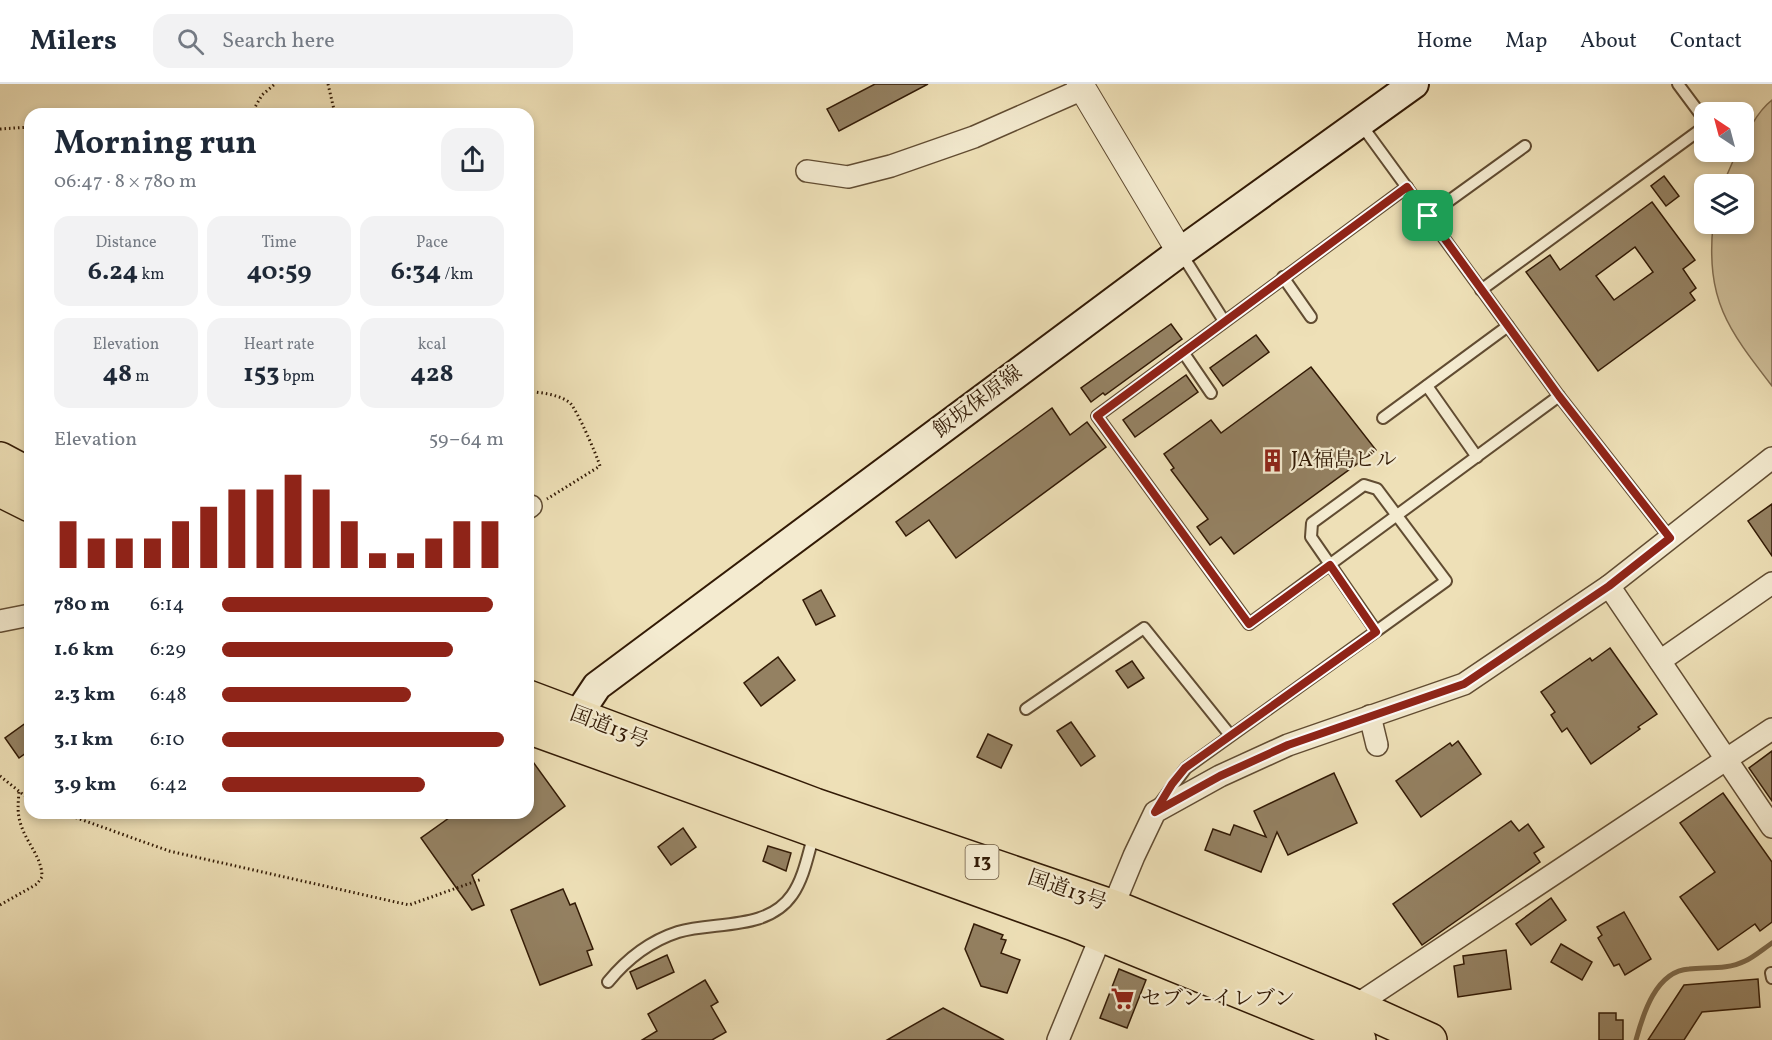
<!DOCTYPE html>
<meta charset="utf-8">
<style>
body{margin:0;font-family:Vollkorn,"Noto Serif JP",serif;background:#f2f2f3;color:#1f2937;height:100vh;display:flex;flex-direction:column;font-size:22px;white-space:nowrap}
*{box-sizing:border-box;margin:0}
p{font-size:20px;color:#747a83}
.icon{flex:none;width:33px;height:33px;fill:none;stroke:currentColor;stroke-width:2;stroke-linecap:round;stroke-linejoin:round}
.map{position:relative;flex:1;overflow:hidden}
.sheet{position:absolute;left:24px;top:24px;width:510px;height:711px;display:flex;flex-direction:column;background:#fff;border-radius:18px;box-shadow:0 3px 9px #0003}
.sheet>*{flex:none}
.needle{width:39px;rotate:324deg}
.buttons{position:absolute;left:1694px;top:18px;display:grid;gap:12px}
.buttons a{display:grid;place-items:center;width:60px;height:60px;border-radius:12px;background:#fff;box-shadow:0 3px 9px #0003;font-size:30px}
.pin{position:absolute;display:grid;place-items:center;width:51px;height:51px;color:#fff;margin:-26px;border-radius:12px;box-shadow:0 3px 9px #0006}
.round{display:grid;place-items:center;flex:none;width:63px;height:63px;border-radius:18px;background:#f2f2f3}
.head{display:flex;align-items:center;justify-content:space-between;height:102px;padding:0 30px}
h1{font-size:33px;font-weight:700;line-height:45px}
.stats{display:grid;grid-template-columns:repeat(3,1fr);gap:9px;height:102px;padding:6px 30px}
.stats div{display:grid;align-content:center;border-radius:15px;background:#f2f2f3;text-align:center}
.stats b{font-size:26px;font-weight:700}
.stats small{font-size:16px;font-weight:400}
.stats p{font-size:16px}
.chart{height:168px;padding:12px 30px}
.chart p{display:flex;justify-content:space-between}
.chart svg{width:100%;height:108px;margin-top:6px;stroke:#8f2418;stroke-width:6}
ul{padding:0 30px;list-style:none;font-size:20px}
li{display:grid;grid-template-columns:96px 72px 1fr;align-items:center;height:45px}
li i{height:15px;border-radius:8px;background:#8f2418}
header{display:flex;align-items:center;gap:36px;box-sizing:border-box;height:84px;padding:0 30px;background:#fff;border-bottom:2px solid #e0e1e3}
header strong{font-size:28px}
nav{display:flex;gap:33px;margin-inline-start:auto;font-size:21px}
.search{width:420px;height:54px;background:#f2f2f3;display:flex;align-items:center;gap:15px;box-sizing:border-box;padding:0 21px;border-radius:18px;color:#747a83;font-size:22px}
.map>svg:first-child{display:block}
.green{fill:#cebe99;stroke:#806c4f;stroke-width:1.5}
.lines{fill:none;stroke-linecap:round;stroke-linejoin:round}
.stream{stroke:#7c694b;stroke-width:5}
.building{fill:#948162;stroke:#321a05;stroke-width:1.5;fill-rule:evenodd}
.service-casing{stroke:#614c32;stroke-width:14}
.minor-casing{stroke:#614c32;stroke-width:24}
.tertiary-casing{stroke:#614c32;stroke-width:28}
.secondary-casing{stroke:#321a05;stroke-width:32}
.trunk-casing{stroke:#321a05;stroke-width:36}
.path{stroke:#321a05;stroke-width:3;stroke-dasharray:1.5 3;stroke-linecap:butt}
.service{stroke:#f4ebd0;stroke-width:10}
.minor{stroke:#f4ebd0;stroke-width:21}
.tertiary{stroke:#f4ebd0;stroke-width:26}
.secondary{stroke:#f4ebd0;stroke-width:28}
.trunk{stroke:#eee0b7;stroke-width:33}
.route-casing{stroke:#fff;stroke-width:12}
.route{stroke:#8f2418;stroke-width:8}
.labels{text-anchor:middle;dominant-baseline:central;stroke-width:4.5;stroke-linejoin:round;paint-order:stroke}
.shield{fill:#f4ebd0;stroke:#6c5942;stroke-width:1.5}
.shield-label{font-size:20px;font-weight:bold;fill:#321a05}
.street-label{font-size:21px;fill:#321a05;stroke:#f4ebd0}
.poi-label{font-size:21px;fill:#321a05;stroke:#f4ebd0;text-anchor:start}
</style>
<header>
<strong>Milers</strong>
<div class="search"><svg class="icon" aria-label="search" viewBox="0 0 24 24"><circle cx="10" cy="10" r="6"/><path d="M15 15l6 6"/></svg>Search here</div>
<nav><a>Home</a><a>Map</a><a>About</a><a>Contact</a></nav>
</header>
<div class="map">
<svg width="1772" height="956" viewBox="0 0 1772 956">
<rect width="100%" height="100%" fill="#eee0b7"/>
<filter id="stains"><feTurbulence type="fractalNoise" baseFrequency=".00333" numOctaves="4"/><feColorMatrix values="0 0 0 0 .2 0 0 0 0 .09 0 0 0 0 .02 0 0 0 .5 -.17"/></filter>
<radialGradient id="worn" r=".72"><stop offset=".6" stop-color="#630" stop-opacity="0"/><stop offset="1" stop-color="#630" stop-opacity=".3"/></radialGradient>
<path class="green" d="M1772 16V302C1727 244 1706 216 1713 140H1743V100H1723L1737 68H1743C1743 51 1759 26 1772 16Z"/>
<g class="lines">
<path class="stream" d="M1636 956C1643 930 1656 887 1689 885 1708 883 1727 886 1745 877 1754 873 1763 865 1772 859"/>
</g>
<g class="building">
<polygon points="875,0 928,0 839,47 827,25"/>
<polygon points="1664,92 1679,112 1666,122 1651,102"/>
<path d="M1652 118 1695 176 1683 185 1696 204 1690 209 1695 216 1598 287 1526 188 1550 171 1560 186ZM1635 163 1653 188 1614 216 1596 192Z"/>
<polygon points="1171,240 1182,255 1105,311 1103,309 1091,318 1081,304"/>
<polygon points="1256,251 1269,268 1223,302 1210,284"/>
<polygon points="1311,283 1376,366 1234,470 1221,453 1210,461 1197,443 1208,435 1171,386 1174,384 1164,370 1211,336 1221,349"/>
<polygon points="1186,291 1198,308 1135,353 1123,336"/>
<polygon points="1052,324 1070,351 1087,338 1106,363 956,474 929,436 906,452 896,438"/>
<polygon points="1772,420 1772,472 1748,437"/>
<polygon points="821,506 835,532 816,541 803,516"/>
<polygon points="1610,564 1657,630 1638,643 1640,645 1591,680 1567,644 1562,648 1551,631 1555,628 1541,608 1590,574 1592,577"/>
<polygon points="778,573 795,596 761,622 744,599"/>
<polygon points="1132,577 1144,594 1128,604 1116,587"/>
<polygon points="30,636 30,666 19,674 5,654"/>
<polygon points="1071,638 1095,672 1081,682 1057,647"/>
<polygon points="988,650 1012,661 1001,684 977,673"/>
<polygon points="1458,657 1481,690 1421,733 1396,697 1450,659 1452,662"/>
<polygon points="1772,667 1772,717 1749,684"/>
<polygon points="528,671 565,722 472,791 484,821 472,826 421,754 456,729 528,729"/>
<polygon points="1334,689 1357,739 1288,771 1277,748 1261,788 1205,766 1213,745 1230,751 1234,741 1266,753 1254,727"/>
<polygon points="1723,709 1772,778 1772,838 1760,847 1755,840 1718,866 1680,813 1715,788 1680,739"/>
<polygon points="1511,737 1519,747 1528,740 1544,763 1534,769 1540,778 1422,861 1393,820"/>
<polygon points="683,744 696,763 671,781 658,763"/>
<polygon points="768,762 791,769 786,787 763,777"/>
<polygon points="563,805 570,821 575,819 593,865 587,867 592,881 540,901 511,826"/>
<polygon points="1551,814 1566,836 1531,861 1516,840"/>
<polygon points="1624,828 1651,875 1625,891 1619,880 1614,882 1598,854 1602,851 1597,843"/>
<polygon points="974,840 1003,851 1001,855 1006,856 1001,869 1020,876 1007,909 981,902 965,865"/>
<polygon points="1561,860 1592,878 1582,896 1551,878"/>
<polygon points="1506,866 1511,905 1458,913 1454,882 1464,880 1463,872"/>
<polygon points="667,871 674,888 637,905 630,888"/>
<polygon points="1119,885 1146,896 1127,944 1100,934"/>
<polygon points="1758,895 1760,923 1702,928 1684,956 1648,956 1684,901"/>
<polygon points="705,896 718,918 711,922 726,948 712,956 642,956 657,947 648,930"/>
<polygon points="943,924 1004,956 887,956"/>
<polygon points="1599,929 1616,929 1616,936 1623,936 1623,956 1599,956"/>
</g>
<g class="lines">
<defs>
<g id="service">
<polyline points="1678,0 1704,35"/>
<polyline points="1360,39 1559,312 1670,454"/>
<polyline points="1407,103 1097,332 1249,540 1559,312"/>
<polyline points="1428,132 1525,62"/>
<polyline points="1181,169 1224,237"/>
<polyline points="1283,193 1311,233"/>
<polyline points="1481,206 1704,43"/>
<polyline points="1183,268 1211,309"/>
<polyline points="1427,302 1477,373"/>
<polyline points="1383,334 1508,242"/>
<polyline points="1026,625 1144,544 1230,651"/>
<polyline points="1158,722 1186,684 1446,497 1377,405 1364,401 1312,439 1311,453 1376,547"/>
<polyline points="1771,889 1772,894"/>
<path d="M608 898C626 876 650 857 678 848 715 837 767 847 792 811 804 794 808 770 814 750"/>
</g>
<g id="minor">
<polyline points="807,87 848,93 891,82 974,53 1083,5"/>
<polyline points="528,424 531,422"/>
<polyline points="1609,502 1772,743"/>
<polyline points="0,537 30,531"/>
<polyline points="1660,577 1772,499"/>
<polyline points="1370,632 1377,661"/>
<polyline points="1355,922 1772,645"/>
<polyline points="1058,956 1134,772 1155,728 1220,692 1288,661 1464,600 1609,502 1772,374"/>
</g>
<polyline id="tertiary" points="1080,0 1180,168"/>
<polyline id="secondary" points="570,650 577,632 597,602 1180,168 1414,0"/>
<g id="trunk">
<polyline points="0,375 30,391"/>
<polyline points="0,406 30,421"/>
<polyline points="528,613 815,721 1114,823 1346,918 1430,956"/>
<polyline points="528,643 1074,840 1359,956"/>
</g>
</defs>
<use href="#service" class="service-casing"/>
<use href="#minor" class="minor-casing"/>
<use href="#tertiary" class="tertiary-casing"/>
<use href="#secondary" class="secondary-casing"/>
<use href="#trunk" class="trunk-casing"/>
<g class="path">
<polyline points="328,0 335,30"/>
<polyline points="251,30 262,11 275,0"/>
<polyline points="0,45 30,43"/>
<path d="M528 307C542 309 557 310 569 318 576 323 597 372 600 382L547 415"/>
<polyline points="0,692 30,716"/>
<polyline points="63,729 169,767 409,821 482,795"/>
<path d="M0 821 37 800 42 793C42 773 27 760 21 741 17 730 18 720 19 708"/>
</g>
<use href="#service" class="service"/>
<use href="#minor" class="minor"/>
<use href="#tertiary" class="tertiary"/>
<use href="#secondary" class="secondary"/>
<use href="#trunk" class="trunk"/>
</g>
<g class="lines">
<defs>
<polygon id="route" points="1407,103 1559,312 1670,454 1609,502 1464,600 1288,661 1220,692 1155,728 1172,700 1185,684 1376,548 1330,481 1249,540 1097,332"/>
</defs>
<use href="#route" class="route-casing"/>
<use href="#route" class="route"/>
</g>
<defs>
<symbol id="building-bare" viewBox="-9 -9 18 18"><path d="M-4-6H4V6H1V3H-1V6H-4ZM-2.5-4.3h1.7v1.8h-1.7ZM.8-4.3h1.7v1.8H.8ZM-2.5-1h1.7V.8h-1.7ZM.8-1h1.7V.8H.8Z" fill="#8f2418" stroke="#f4ebd0" stroke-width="2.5" paint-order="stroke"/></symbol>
<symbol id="supermarket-bare" viewBox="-9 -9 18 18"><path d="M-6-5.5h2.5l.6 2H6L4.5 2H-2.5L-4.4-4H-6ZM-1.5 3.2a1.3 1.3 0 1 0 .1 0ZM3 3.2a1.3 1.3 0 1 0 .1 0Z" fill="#8f2418" stroke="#f4ebd0" stroke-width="2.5" paint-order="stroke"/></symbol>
</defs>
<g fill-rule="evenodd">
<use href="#building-bare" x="1256" y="360" width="33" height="33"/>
<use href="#supermarket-bare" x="1106" y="898" width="33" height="33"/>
</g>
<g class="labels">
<rect class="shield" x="965.5" y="761" width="33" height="34" rx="4.5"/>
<g class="shield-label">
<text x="982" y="778">13</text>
</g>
<g class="street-label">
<text transform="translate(978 318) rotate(-37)">飯坂保原線</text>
<text transform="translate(609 644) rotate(21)">国道13号</text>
<text transform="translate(1067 807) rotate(19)">国道13号</text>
</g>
<g class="poi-label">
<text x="1291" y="376">JA福島ビル</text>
<text x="1141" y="915">セブン-イレブン</text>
</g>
</g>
<rect width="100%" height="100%" filter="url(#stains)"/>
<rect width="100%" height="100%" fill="url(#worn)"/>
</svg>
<div class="buttons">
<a><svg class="needle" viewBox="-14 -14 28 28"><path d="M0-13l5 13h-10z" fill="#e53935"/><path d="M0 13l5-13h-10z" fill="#747a83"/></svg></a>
<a><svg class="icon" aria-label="layers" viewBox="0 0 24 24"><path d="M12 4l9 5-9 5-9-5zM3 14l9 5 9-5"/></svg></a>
</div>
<div class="pin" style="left:1428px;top:132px;background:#1e9e55"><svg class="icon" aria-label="arrive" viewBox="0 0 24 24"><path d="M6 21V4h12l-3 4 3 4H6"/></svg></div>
<section class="sheet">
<div class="head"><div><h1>Morning run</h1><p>06:47 · 8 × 780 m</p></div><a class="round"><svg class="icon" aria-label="share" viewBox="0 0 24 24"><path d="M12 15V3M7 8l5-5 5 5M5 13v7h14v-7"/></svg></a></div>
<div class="stats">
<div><p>Distance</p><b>6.24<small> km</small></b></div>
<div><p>Time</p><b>40:59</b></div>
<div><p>Pace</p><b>6:34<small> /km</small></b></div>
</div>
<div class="stats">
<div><p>Elevation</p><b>48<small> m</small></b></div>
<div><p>Heart rate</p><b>153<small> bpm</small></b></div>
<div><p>kcal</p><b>428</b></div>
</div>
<div class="chart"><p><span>Elevation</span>59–64 m</p>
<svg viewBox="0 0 160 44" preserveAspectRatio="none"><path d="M5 44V25M15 44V32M25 44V32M35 44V32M45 44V25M55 44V19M65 44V12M75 44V12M85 44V6M95 44V12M105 44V25M115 44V38M125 44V38M135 44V32M145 44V25M155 44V25"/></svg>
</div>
<ul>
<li><b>780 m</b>6:14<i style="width:96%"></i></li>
<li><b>1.6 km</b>6:29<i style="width:82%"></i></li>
<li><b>2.3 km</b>6:48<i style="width:67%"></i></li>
<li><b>3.1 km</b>6:10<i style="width:100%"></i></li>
<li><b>3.9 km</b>6:42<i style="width:72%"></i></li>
</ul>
</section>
</div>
